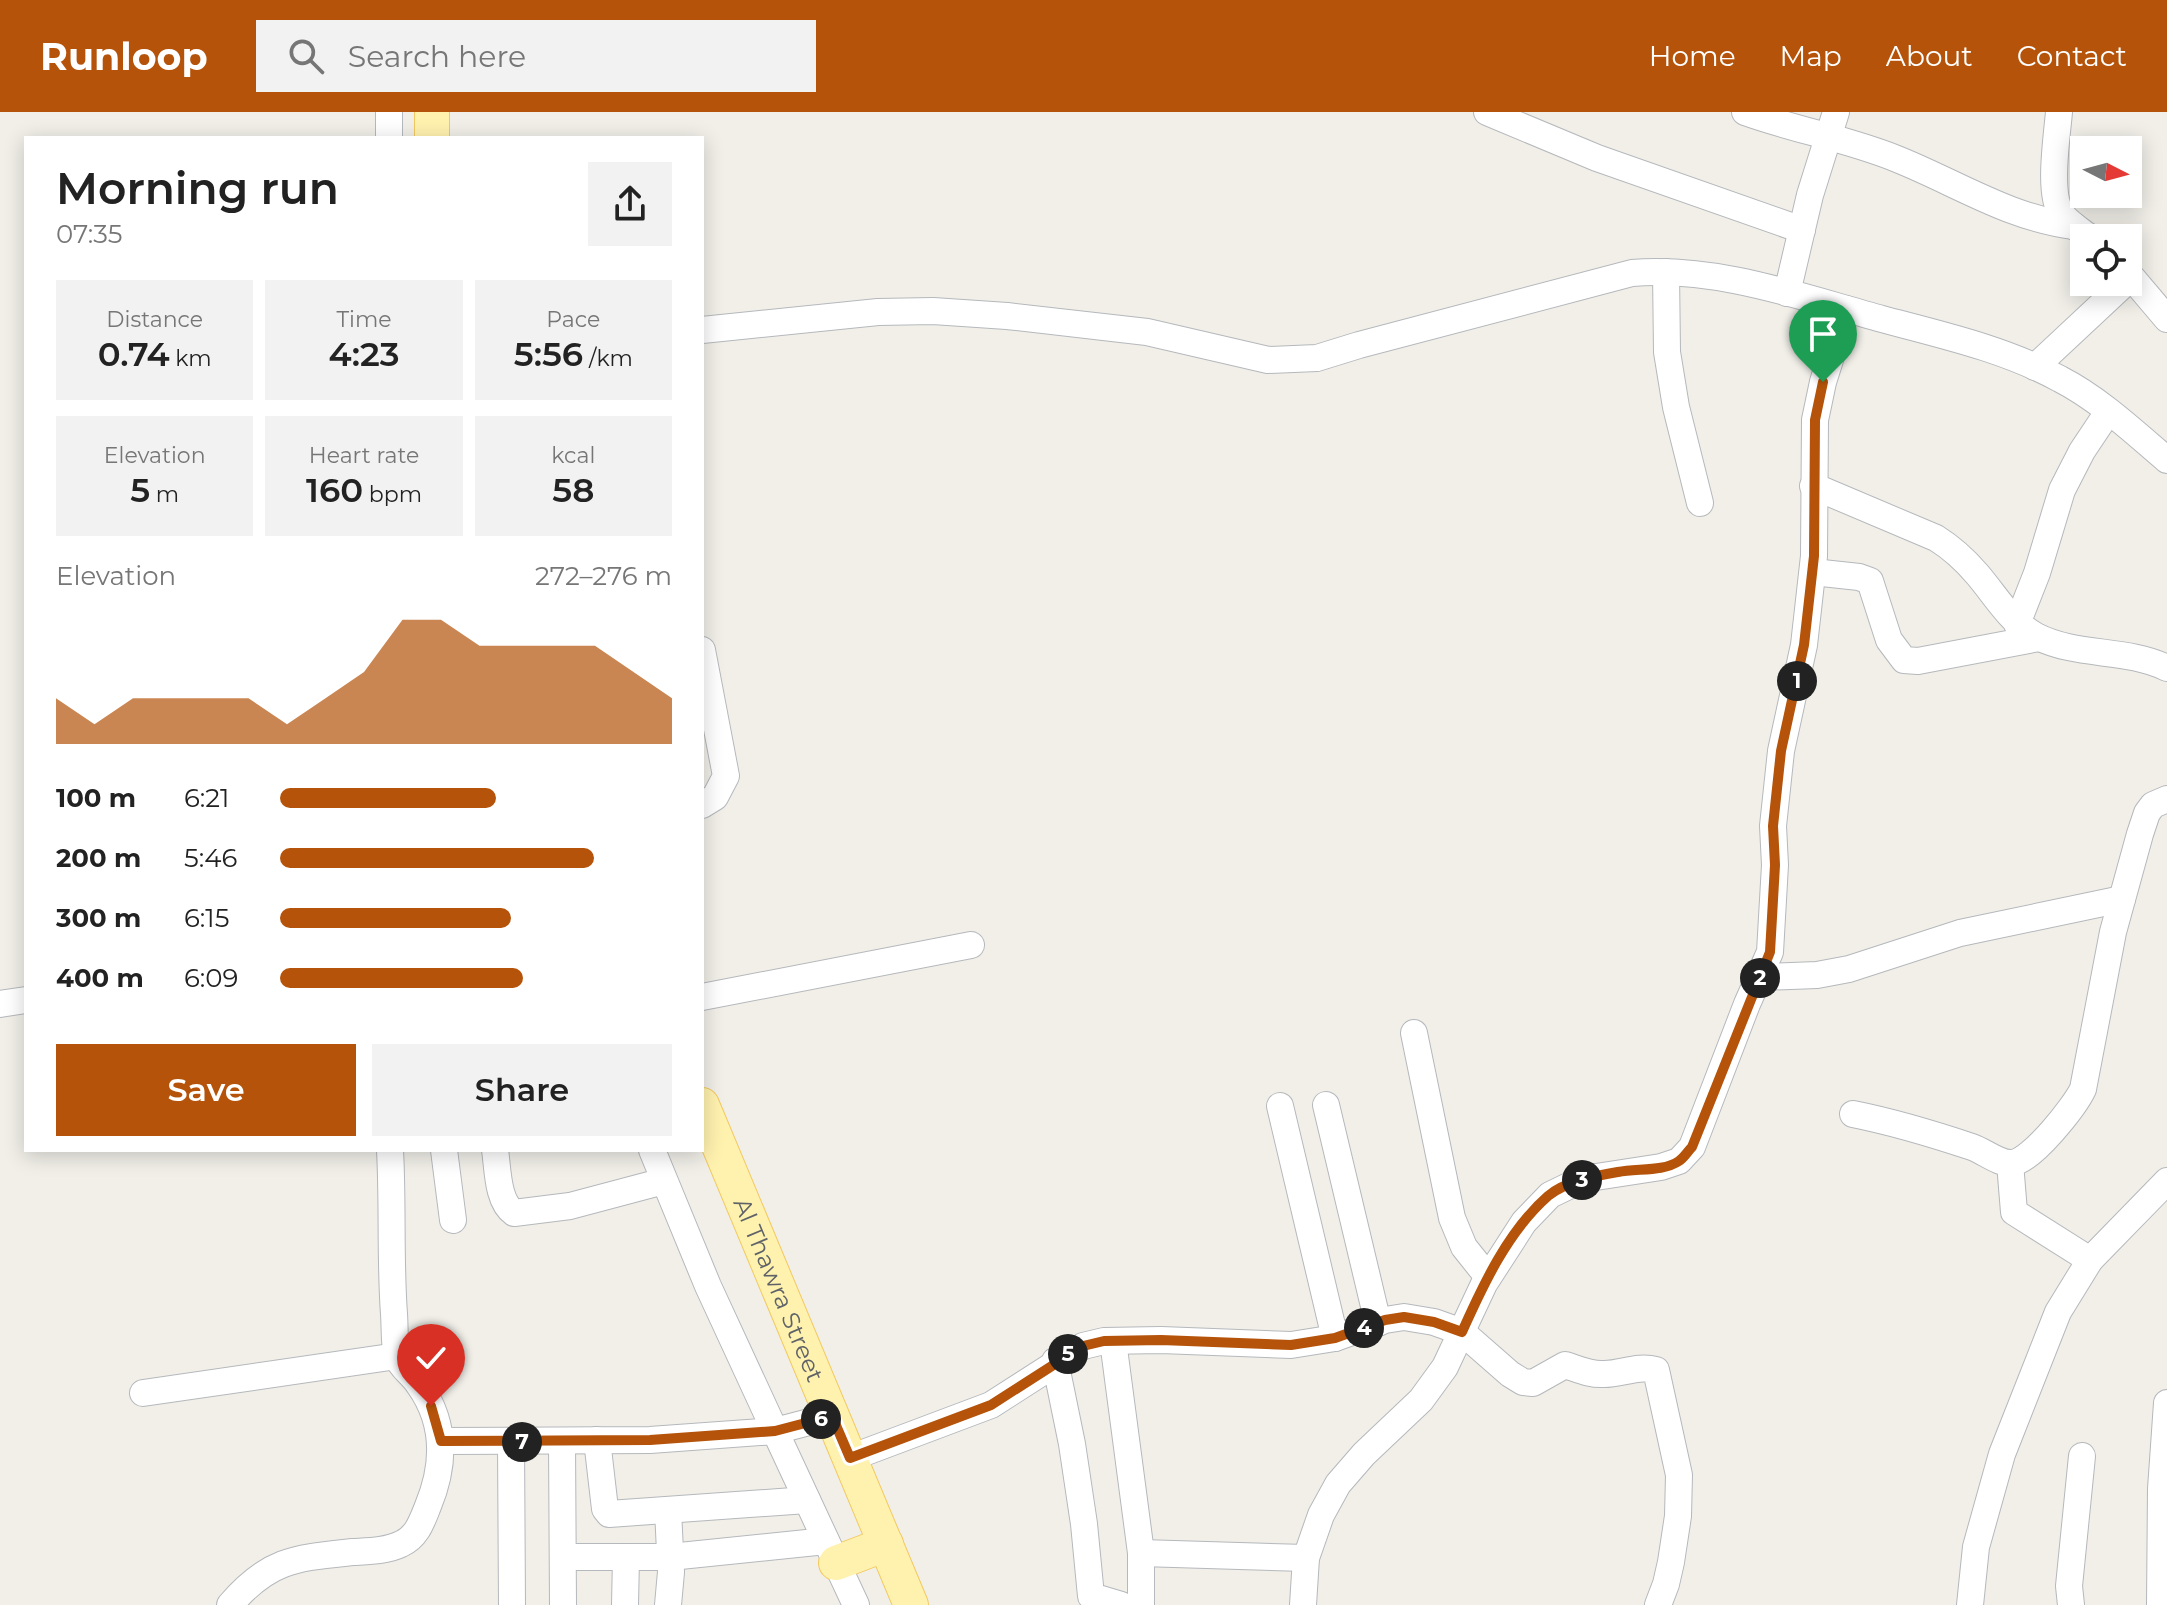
<!DOCTYPE html>
<meta charset="utf-8">
<style>
body{margin:0;font-family:Montserrat,sans-serif;background:#f2f2f2;color:#222;height:100vh;display:flex;flex-direction:column;font-size:30px;white-space:nowrap}
*{box-sizing:border-box;margin:0}
p{font-size:26px;color:#767676}
.icon{flex:none;width:44px;height:44px;fill:none;stroke:currentColor;stroke-width:2;stroke-linecap:round;stroke-linejoin:round}
.map{position:relative;flex:1;overflow:hidden}
.side{position:absolute;left:24px;top:24px;width:680px;height:1016px;display:flex;flex-direction:column;background:#fff;border-radius:0px;box-shadow:0 4px 20px #0003}
.side>*{flex:none}
.needle{width:52px;rotate:96deg}
.controls{position:absolute;left:2070px;top:24px;display:grid;gap:16px}
.controls a{display:grid;place-items:center;width:72px;height:72px;border-radius:0px;background:#fff;box-shadow:0 4px 20px #0003;font-size:40px}
.pin{position:absolute;display:grid;place-items:center;width:68px;height:68px;color:#fff;margin:-82px -34px;border-radius:50% 50% 50% 0;rotate:-45deg;box-shadow:0 0 8px #0007}
.pin .icon{rotate:45deg}
.km{position:absolute;width:40px;height:40px;margin:-20px;border-radius:50%;background:#222;color:#fff;font-size:22px;line-height:40px;text-align:center}
.round{display:grid;place-items:center;flex:none;width:84px;height:84px;border-radius:0px;background:#f2f2f2}
.summary{display:flex;align-items:center;justify-content:space-between;height:136px;padding:0 32px}
h1{font-size:44px;font-weight:600;line-height:60px}
.metrics{display:grid;grid-template-columns:repeat(3,1fr);gap:12px;height:136px;padding:8px 32px}
.metrics div{display:grid;align-content:center;border-radius:0px;background:#f2f2f2;text-align:center}
.metrics b{font-size:34px;font-weight:600}
.metrics small{font-size:22px;font-weight:400}
.metrics p{font-size:22px}
.chart{height:224px;padding:16px 32px}
.chart p{display:flex;justify-content:space-between}
.chart svg{width:100%;height:144px;margin-top:8px;fill:#b45309;opacity:.7}
.action{display:flex;gap:16px;margin-top:auto;padding:16px 32px}
.action a{flex:1;height:92px;border-radius:0px;background:#b45309;color:#fff;font-size:32px;font-weight:600;line-height:92px;text-align:center}
.action a+a{background:#f2f2f2;color:#222}
ul{padding:0 32px;list-style:none;font-size:26px}
li{display:grid;grid-template-columns:128px 96px 1fr;align-items:center;height:60px}
li i{height:20px;border-radius:10px;background:#b45309}
header{display:flex;align-items:center;gap:48px;box-sizing:border-box;height:112px;padding:0 40px;background:#b45309;color:#fff}
header strong{font-size:38px}
nav{display:flex;gap:44px;margin-inline-start:auto;font-size:28px}
.search{width:560px;height:72px;background:#f2f2f2;display:flex;align-items:center;gap:20px;box-sizing:border-box;padding:0 28px;border-radius:0px;color:#767676;font-size:30px}
.map>svg:first-child{display:block}
.lines{fill:none;stroke-linecap:round;stroke-linejoin:round}
.minor-casing{stroke:#b5b8bc;stroke-width:28}
.major-casing{stroke:#f2c960;stroke-width:36}
.minor{stroke:#fff;stroke-width:26}
.major{stroke:#fff2af;stroke-width:34}
.route-casing{stroke:#fff;stroke-width:16}
.route{stroke:#b45309;stroke-width:10}
.labels{text-anchor:middle;dominant-baseline:central;stroke-width:6;stroke-linejoin:round;paint-order:stroke}
.street-label{font-size:24px;fill:#5f6368;stroke:#fff}
</style>
<header>
<strong>Runloop</strong>
<div class="search"><svg class="icon" aria-label="search" viewBox="0 0 24 24"><circle cx="10" cy="10" r="6"/><path d="M15 15l6 6"/></svg>Search here</div>
<nav><a>Home</a><a>Map</a><a>About</a><a>Contact</a></nav>
</header>
<div class="map">
<svg width="2167" height="1493" viewBox="0 0 2167 1493">
<rect width="100%" height="100%" fill="#f1efe8"/>
<g class="lines">
<defs>
<g id="minor">
<polyline points="1487,0 1597,46 1802,118"/>
<path d="M1745 0C1795 18 1848 27 1897 47 1957 71 2009 106 2074 114"/>
<path d="M2059 0C2057 24 2048 81 2061 101 2068 111 2080 118 2090 126"/>
<polyline points="389,26 389,0"/>
<polyline points="1666,160 1667,240 1676,295 1700,391"/>
<polyline points="2128,161 2167,207"/>
<polyline points="1787,181 1810,83 1836,0"/>
<path d="M702 218 878 200 933 199 1007 204 1147 220 1268 248 1317 246 1359 233 1632 161C1717 154 1801 185 1882 207 1942 223 2005 237 2060 267 2099 287 2134 320 2167 348"/>
<polyline points="2035,255 2126,170"/>
<path d="M1813 374 1936 426C1952 436 1965 448 1977 462 1996 484 2010 510 2036 524 2077 545 2126 536 2167 556"/>
<polyline points="1813,460 1859,465 1870,469 1889,528 1904,548 1918,549 2039,526"/>
<polyline points="2017,512 2037,461 2062,378 2082,339 2108,300"/>
<polyline points="702,538 726,664 715,685 702,693"/>
<polyline points="1761,865 1817,863 1849,857 1960,821 2122,787"/>
<polyline points="702,885 971,833"/>
<polyline points="0,892 26,888"/>
<polyline points="1414,921 1452,1106 1464,1135 1488,1165"/>
<polyline points="1326,993 1378,1211"/>
<polyline points="1280,994 1335,1226"/>
<path d="M1853 1002C1893 1010 1933 1022 1972 1035 1984 1039 1999 1052 2012 1051 2032 1049 2075 994 2083 977L2113 820 2140 722 2147 701 2153 693 2167 687"/>
<polyline points="444,1038 453,1108"/>
<path d="M495 1038C498 1057 497 1089 514 1101L570 1094 664 1069"/>
<polyline points="652,1038 708,1174 775,1319 832,1304"/>
<polyline points="2010,1051 2014,1100 2090,1148"/>
<polyline points="1113,1229 1141,1441 1141,1493"/>
<polyline points="1055,1249 1072,1332 1084,1412 1091,1484 1121,1493"/>
<polyline points="143,1281 397,1244"/>
<polyline points="597,1328 605,1397 609,1402 807,1388"/>
<polyline points="441,1329 650,1328 775,1319 856,1493"/>
<polyline points="562,1329 563,1493"/>
<polyline points="511,1330 512,1493"/>
<path d="M850 1346 991 1293 1083 1234 1104 1229 1161 1228 1291 1233 1335 1226 1385 1208 1404 1205 1434 1210 1462 1220 1510 1262 1523 1270 1533 1271 1565 1253C1578 1257 1590 1263 1604 1262 1622 1262 1637 1253 1656 1258L1679 1363 1678 1404 1671 1450 1666 1472 1658 1493"/>
<polyline points="668,1398 671,1460 668,1493"/>
<polyline points="1141,1441 1306,1446"/>
<polyline points="564,1445 670,1445 826,1429"/>
<path d="M230 1493C269 1447 296 1446 353 1440 369 1439 386 1439 401 1432 417 1425 422 1409 428 1394 445 1353 446 1311 419 1273 413 1263 401 1256 397 1245 394 1232 395 1215 394 1202 390 1148 393 1093 390 1038"/>
<polyline points="625,1493 626,1445"/>
<polyline points="1303,1493 1306,1446 1321,1403 1338,1372 1364,1342 1421,1288 1445,1255 1484,1172 1524,1110 1550,1083 1583,1067 1661,1055 1679,1049 1692,1035 1747,892 1770,840 1775,753 1773,714 1781,639 1804,533 1814,444 1815,308 1823,270 1846,197"/>
<polyline points="1970,1493 1976,1435 2002,1342 2058,1200 2090,1148 2167,1069"/>
<polyline points="2071,1493 2069,1474 2082,1344"/>
<polyline points="2160,1493 2161,1377 2167,1291"/>
</g>
<g id="major">
<polyline points="432,0 432,26"/>
<path id="s1" d="M702 993 911 1493"/>
<polyline points="836,1451 886,1432"/>
</g>
</defs>
<use href="#minor" class="minor-casing"/>
<use href="#major" class="major-casing"/>
<use href="#minor" class="minor"/>
<use href="#major" class="major"/>
</g>
<g class="lines">
<defs>
<path id="route" d="M431 1294 441 1329 650 1328 775 1319 832 1304 850 1346 991 1293 1083 1234 1104 1229 1161 1228 1291 1233 1335 1226 1385 1208 1404 1205 1434 1210 1462 1220C1483 1173 1508 1119 1548 1084 1566 1069 1595 1064 1618 1060 1637 1056 1663 1060 1679 1049 1684 1046 1688 1039 1692 1035L1770 840 1775 753 1773 714 1781 639 1804 533 1814 444 1815 308 1823 270"/>
</defs>
<use href="#route" class="route-casing"/>
<use href="#route" class="route"/>
</g>
<g class="labels">
<g class="street-label">
<text stroke="none"><textPath href="#s1" startOffset="200">Al Thawra Street</textPath></text>
</g>
</g>
</svg>
<div class="controls">
<a><svg class="needle" viewBox="-14 -14 28 28"><path d="M0-13l5 13h-10z" fill="#e53935"/><path d="M0 13l5-13h-10z" fill="#767676"/></svg></a>
<a><svg class="icon" aria-label="locate" viewBox="0 0 24 24"><circle cx="12" cy="12" r="6"/><path d="M12 2v4M12 18v4M2 12h4M18 12h4"/></svg></a>
</div>
<div class="pin" style="left:1823px;top:270px;background:#1e9e55"><svg class="icon" aria-label="arrive" viewBox="0 0 24 24"><path d="M6 21V4h12l-3 4 3 4H6"/></svg></div>
<div class="pin" style="left:431px;top:1294px;background:#d93025"><svg class="icon" aria-label="check" viewBox="0 0 24 24"><path d="M5 12l5 5 9-10"/></svg></div>
<b class="km" style="left:1797px;top:569px">1</b>
<b class="km" style="left:1760px;top:866px">2</b>
<b class="km" style="left:1582px;top:1068px">3</b>
<b class="km" style="left:1364px;top:1216px">4</b>
<b class="km" style="left:1068px;top:1242px">5</b>
<b class="km" style="left:821px;top:1307px">6</b>
<b class="km" style="left:522px;top:1330px">7</b>
<section class="side">
<div class="summary"><div><h1>Morning run</h1><p>07:35</p></div><a class="round"><svg class="icon" aria-label="share" viewBox="0 0 24 24"><path d="M12 15V3M7 8l5-5 5 5M5 13v7h14v-7"/></svg></a></div>
<div class="metrics">
<div><p>Distance</p><b>0.74<small> km</small></b></div>
<div><p>Time</p><b>4:23</b></div>
<div><p>Pace</p><b>5:56<small> /km</small></b></div>
</div>
<div class="metrics">
<div><p>Elevation</p><b>5<small> m</small></b></div>
<div><p>Heart rate</p><b>160<small> bpm</small></b></div>
<div><p>kcal</p><b>58</b></div>
</div>
<div class="chart"><p><span>Elevation</span>272–276 m</p>
<svg viewBox="0 0 160 44" preserveAspectRatio="none"><path d="M0 44V30L10 38L20 30L30 30L40 30L50 30L60 38L70 30L80 22L90 6L100 6L110 14L120 14L130 14L140 14L150 22L160 30V44z"/></svg>
</div>
<ul>
<li><b>100 m</b>6:21<i style="width:55%"></i></li>
<li><b>200 m</b>5:46<i style="width:80%"></i></li>
<li><b>300 m</b>6:15<i style="width:59%"></i></li>
<li><b>400 m</b>6:09<i style="width:62%"></i></li>
</ul>
<div class="action"><a>Save</a><a>Share</a></div>
</section>
</div>
